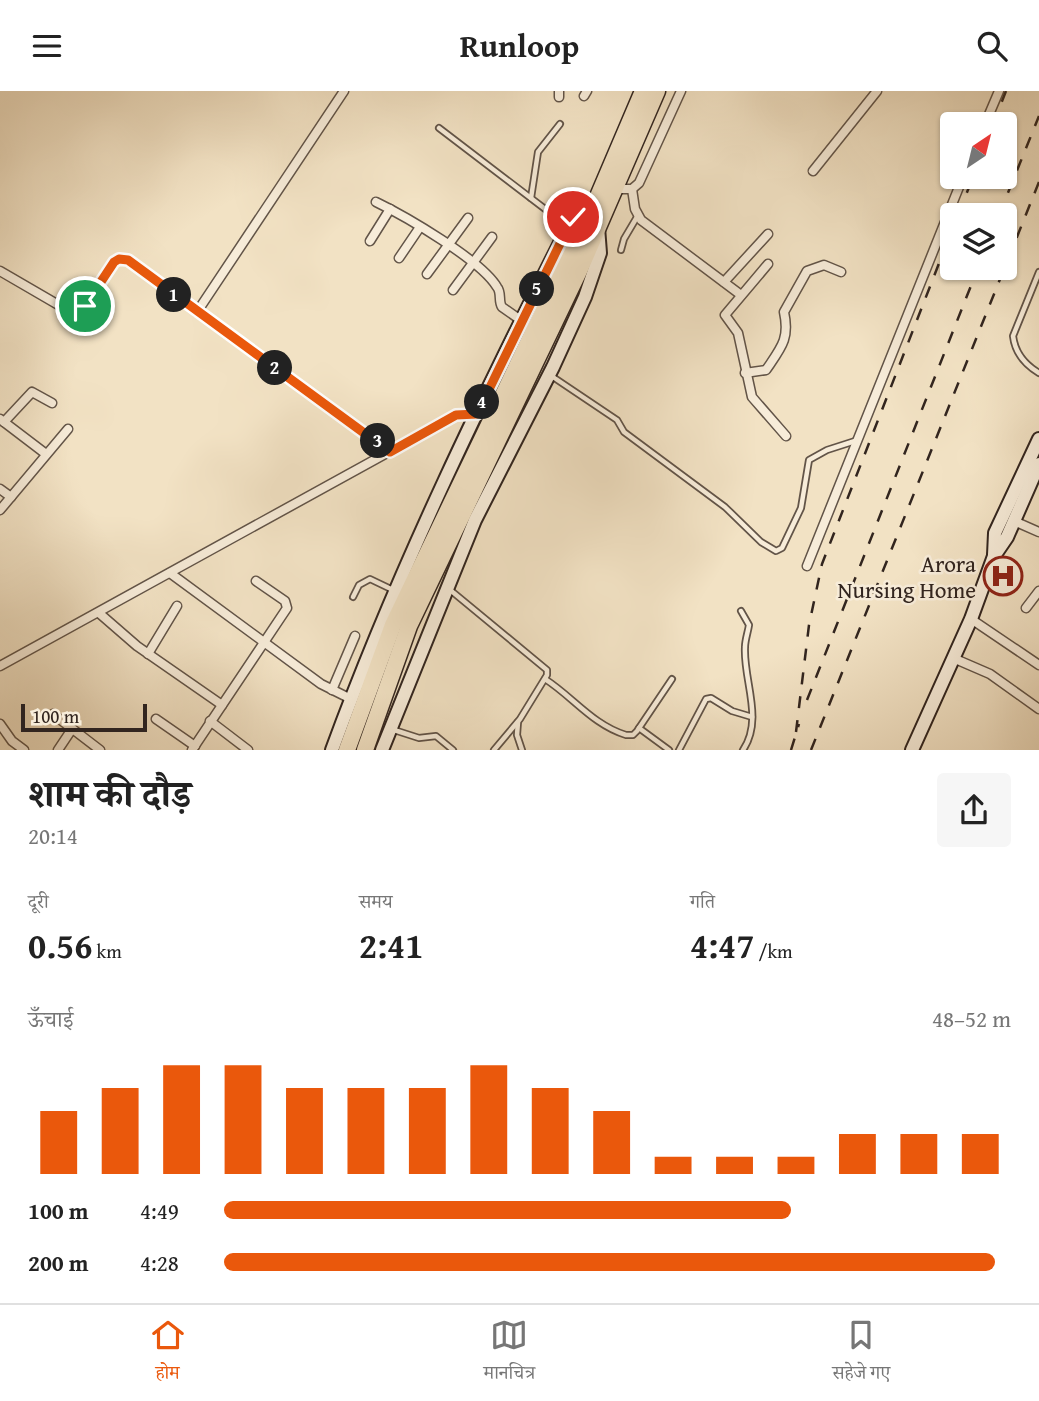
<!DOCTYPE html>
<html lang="hi">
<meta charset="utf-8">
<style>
body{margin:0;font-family:"Gentium Book Plus","Noto Serif Devanagari",serif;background:#f6f6f6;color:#222;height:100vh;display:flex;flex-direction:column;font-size:26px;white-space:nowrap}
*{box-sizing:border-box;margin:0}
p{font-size:23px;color:#767676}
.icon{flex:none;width:38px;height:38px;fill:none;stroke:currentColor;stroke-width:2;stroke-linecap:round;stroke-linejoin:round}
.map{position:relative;height:659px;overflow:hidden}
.panel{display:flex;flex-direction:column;background:#fff;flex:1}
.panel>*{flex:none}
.needle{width:46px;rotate:35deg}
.controls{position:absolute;left:940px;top:21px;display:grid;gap:14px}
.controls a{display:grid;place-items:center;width:77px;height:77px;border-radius:7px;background:#fff;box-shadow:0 2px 5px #0004;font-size:35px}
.scale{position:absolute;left:21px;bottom:18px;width:126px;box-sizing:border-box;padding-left:7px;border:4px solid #32251f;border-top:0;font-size:19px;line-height:24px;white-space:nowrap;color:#32251f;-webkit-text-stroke:5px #f7ecd9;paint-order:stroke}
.pin{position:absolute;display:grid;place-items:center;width:60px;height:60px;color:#fff;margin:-30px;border:4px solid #fff;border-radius:50%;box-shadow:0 2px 7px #0007}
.km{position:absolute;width:35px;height:35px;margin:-18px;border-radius:50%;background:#222;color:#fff;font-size:19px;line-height:35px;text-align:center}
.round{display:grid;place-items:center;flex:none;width:74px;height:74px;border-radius:7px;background:#f6f6f6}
.summary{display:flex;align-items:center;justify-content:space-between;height:119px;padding:0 28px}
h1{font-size:38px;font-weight:700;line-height:52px}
.stats{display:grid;grid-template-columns:repeat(3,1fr);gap:10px;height:119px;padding:7px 28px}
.stats div{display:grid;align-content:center}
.stats b{font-size:35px;font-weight:700}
.stats small{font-size:19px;font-weight:400}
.stats p{font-size:19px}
.chart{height:196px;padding:14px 28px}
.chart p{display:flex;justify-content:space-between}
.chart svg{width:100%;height:126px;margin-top:7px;stroke:#ea580c;stroke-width:6}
ul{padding:0 28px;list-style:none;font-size:23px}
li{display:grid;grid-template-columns:112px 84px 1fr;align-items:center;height:52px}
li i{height:18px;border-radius:9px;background:#ea580c}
header{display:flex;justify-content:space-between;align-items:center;height:91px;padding:0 28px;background:#fff;font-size:32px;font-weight:700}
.tab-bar{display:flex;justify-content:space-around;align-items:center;height:98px;border-top:2px solid #e0e0e0;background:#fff;font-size:19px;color:#767676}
.tab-bar a{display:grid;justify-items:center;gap:4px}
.tab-bar .active{color:#ea580c}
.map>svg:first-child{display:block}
.building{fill:#da9074;stroke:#32251f;stroke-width:2}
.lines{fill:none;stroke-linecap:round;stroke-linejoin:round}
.lane-casing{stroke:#625448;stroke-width:8}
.street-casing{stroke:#625448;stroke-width:11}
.secondary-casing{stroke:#32251f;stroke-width:16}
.highway-casing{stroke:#32251f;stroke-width:19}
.lane{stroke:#f7ecd9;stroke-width:4.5}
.street{stroke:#f7ecd9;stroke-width:8}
.secondary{stroke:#f7ecd9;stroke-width:12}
.highway{stroke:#f2e2c4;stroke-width:16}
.rail{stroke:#32251f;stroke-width:2.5;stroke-dasharray:12 12;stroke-linecap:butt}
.route-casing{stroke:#fff;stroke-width:14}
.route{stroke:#ea580c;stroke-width:9}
.labels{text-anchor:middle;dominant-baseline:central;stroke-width:5;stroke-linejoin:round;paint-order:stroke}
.poi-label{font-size:23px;fill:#32251f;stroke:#f7ecd9;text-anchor:end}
</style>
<header><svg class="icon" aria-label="menu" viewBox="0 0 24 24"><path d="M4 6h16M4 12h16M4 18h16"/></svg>Runloop<svg class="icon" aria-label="search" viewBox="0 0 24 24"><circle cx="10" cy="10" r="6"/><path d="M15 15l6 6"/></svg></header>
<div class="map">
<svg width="1039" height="659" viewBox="0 0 1039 659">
<rect width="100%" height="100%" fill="#f2e2c4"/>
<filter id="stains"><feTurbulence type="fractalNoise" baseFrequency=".00286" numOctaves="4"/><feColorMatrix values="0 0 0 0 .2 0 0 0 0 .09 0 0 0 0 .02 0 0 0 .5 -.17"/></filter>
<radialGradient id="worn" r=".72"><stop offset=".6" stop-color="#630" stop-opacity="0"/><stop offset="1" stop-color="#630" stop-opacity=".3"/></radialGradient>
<polygon class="building" points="994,474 1016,485 1011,494 989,483"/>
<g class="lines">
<defs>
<g id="lane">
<polyline points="439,37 566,134"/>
<polyline points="531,107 538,61 560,33"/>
<polyline points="621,159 624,148 637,126"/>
<path d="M1039 181 1013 245C1015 262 1024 273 1039 282"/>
<polyline points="550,284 617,329 624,341 725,416 761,451 776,460 782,457 801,417 809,369 827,359 855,350"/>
<polyline points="449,498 547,579 547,584 520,628 494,659"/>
<polyline points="353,506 359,494 370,488 393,499"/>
<path d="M741 520 749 534C748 541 745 549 745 556 743 589 764 628 743 659"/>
<path d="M545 588C573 606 593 634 626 644H633L637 640 672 588"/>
<polyline points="518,631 517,644 522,659"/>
<polyline points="639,637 669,659"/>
<polyline points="391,638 419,647 436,645 453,659"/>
<polyline points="679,659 706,608 711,607 732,620 752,626"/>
</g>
<g id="street">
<polyline points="584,5 587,0"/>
<polyline points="559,6 559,0"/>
<polyline points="985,33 999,0"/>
<polyline points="813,80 877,0"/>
<polyline points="614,98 632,98 639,92 681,0"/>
<polyline points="632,98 635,118 641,129 741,204"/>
<path d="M376 111C405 125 481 169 497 196 502 202 498 210 502 216L522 230"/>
<polyline points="370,150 390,118"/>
<polyline points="399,167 420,136"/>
<polyline points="768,173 725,224 738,242 752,306 786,345"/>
<polyline points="0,180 74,223 85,215 114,171 119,168 128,169 390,361"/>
<polyline points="427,183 468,127"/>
<polyline points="724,191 768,143"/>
<polyline points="453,199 492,146"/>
<polyline points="197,221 344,0"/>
<path d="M745 282 766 279C781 257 790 248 784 221L807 180 824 174 841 181"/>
<polyline points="0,328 46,363"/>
<polyline points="4,331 32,301 52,312"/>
<polyline points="0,398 11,406"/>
<polyline points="0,419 68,338"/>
<polyline points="1014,430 1039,441"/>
<polyline points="807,475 963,86"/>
<polyline points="170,482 321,593 351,608"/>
<polyline points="1026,517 1039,500"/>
<polyline points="99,522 137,555 222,614"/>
<polyline points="971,528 1039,574"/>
<polyline points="148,563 177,515"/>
<polyline points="953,567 990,583 1039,618"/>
<polyline points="0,575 456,324 476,323"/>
<polyline points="332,599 355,545"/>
<polyline points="53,623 100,659"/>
<polyline points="156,628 195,655"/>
<polyline points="210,630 248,659"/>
<polyline points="0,633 12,650 24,659"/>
<polyline points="58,659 72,638"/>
<polyline points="192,659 287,517 285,510 256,490"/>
</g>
<g id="secondary">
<polyline points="994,464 995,442 1039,348"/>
<path d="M332 659C399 476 485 301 573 126L583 115 597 108"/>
<polyline points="382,659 475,429 553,276 585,206 600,162 598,136"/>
<polyline points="912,659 971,528 994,465 1007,446 1039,373"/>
</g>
<g id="highway">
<polyline points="347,659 393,534 597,108 643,0"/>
<polyline points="365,659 409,535 579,180 657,0"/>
</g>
</defs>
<use href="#lane" class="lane-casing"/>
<use href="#street" class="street-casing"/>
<use href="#secondary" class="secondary-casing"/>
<use href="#highway" class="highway-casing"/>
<use href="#lane" class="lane"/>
<use href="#street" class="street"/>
<use href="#secondary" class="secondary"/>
<use href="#highway" class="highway"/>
<g class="rail">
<polyline points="993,33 1006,0"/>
<polyline points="958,124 973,86"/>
<polyline points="999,124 1039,25"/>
<polyline points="807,609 978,177"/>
<polyline points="796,641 809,534 822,473 952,139"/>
<polyline points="791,659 799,633"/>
<polyline points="811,659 1039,91"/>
</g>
</g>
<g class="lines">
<defs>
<polyline id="route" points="85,215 114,171 119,168 128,169 390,361 456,324 477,323 573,126"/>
</defs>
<use href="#route" class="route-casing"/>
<use href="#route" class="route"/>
</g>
<defs>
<symbol id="hospital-ring" viewBox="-11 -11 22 22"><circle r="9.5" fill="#f7ecd9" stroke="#8f2418" stroke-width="1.5"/><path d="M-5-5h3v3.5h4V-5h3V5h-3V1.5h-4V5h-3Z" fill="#8f2418"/></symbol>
</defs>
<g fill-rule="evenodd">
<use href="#hospital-ring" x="981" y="463" width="44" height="44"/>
</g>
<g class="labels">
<g class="poi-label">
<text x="976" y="472">Arora<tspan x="976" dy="26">Nursing Home</tspan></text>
</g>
</g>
<rect width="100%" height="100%" filter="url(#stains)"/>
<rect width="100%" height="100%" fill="url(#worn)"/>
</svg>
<div class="controls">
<a><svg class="needle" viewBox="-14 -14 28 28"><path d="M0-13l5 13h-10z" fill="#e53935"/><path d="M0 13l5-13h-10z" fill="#767676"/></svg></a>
<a><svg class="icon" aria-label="layers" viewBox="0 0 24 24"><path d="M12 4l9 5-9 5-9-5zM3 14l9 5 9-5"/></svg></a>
</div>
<div class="scale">100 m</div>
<div class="pin" style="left:85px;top:215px;background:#1e9e55"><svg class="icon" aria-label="arrive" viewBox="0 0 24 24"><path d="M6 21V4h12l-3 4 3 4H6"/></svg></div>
<div class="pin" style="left:573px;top:126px;background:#d93025"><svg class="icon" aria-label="check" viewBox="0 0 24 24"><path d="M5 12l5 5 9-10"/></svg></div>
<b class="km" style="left:174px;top:204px">1</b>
<b class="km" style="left:275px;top:277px">2</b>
<b class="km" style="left:378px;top:350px">3</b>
<b class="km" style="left:482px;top:311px">4</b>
<b class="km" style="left:537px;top:198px">5</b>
</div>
<section class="panel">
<div class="summary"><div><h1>शाम की दौड़</h1><p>20:14</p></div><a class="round"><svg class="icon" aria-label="share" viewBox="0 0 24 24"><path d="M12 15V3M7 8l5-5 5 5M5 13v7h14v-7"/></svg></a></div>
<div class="stats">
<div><p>दूरी</p><b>0.56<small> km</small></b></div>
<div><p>समय</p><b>2:41</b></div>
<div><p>गति</p><b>4:47<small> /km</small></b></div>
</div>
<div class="chart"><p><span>ऊँचाई</span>48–52 m</p>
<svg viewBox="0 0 160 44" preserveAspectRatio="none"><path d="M5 44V22M15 44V14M25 44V6M35 44V6M45 44V14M55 44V14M65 44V14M75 44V6M85 44V14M95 44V22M105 44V38M115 44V38M125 44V38M135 44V30M145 44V30M155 44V30"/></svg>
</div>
<ul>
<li><b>100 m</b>4:49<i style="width:72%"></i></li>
<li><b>200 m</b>4:28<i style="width:98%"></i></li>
</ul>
</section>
<nav class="tab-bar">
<a class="active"><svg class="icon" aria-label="home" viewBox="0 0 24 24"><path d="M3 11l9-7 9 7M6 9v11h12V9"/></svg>होम</a>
<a><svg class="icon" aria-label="map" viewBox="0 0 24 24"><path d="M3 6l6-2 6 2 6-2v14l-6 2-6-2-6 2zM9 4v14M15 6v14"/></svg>मानचित्र</a>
<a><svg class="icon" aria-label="saved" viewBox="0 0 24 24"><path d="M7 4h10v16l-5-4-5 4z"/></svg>सहेजे गए</a>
</nav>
